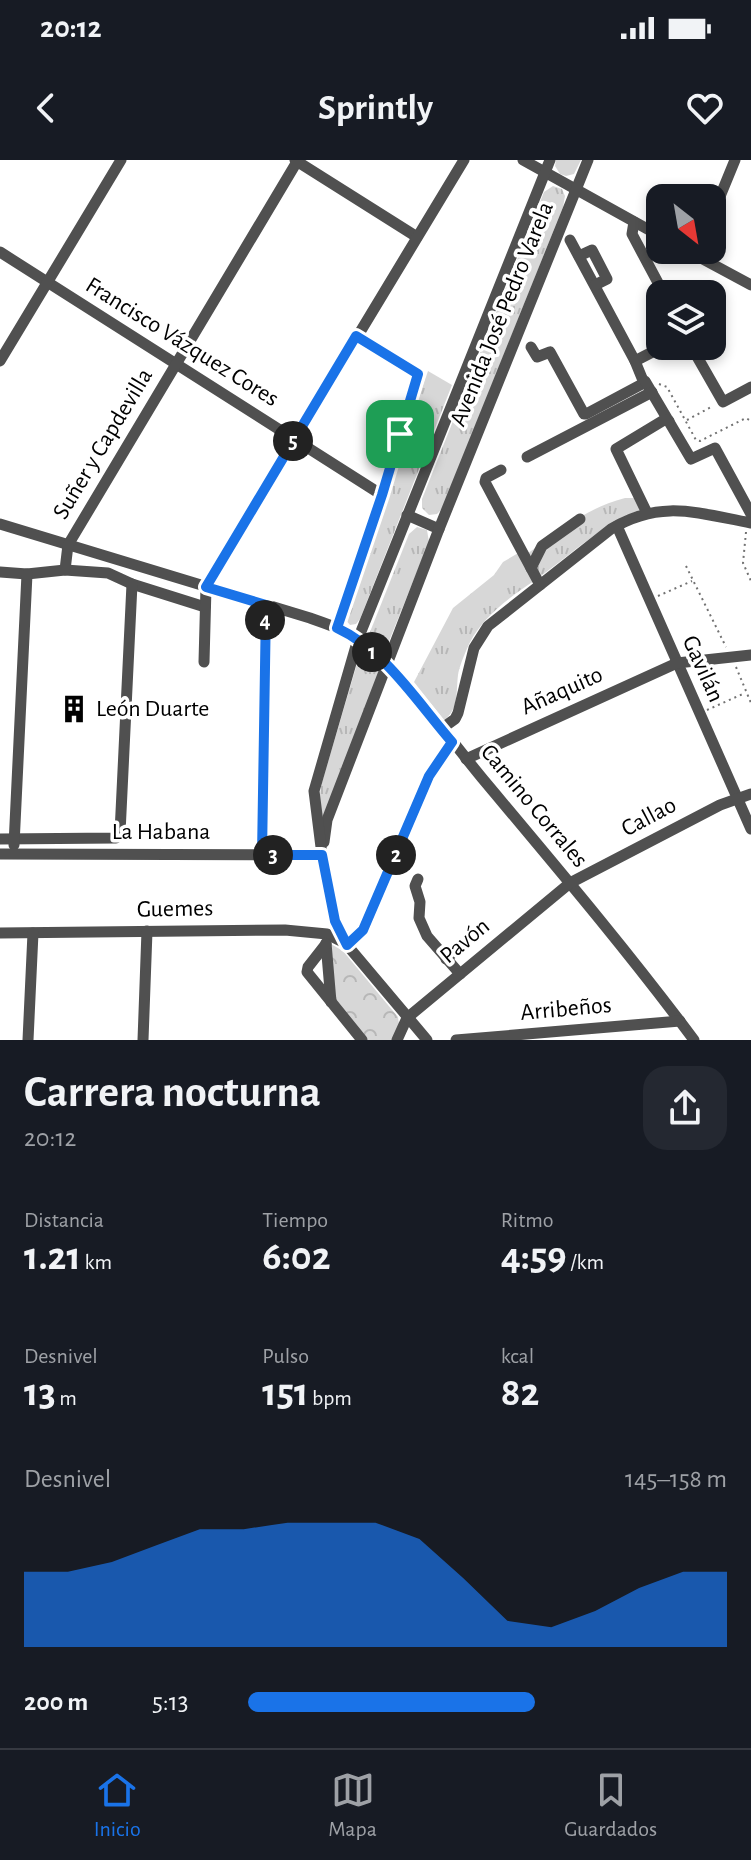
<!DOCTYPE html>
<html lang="es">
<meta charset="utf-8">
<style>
body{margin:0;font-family:"Alegreya Sans",sans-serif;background:#242831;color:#f1f3f6;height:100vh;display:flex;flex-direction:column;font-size:30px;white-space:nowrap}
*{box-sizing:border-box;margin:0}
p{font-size:26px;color:#9ea1a6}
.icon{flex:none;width:44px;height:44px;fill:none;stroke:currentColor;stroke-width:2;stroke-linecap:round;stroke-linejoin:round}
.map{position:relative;height:880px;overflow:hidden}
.panel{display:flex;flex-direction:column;background:#171b24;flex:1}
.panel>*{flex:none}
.needle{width:52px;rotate:149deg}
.fabs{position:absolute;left:646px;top:24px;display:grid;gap:16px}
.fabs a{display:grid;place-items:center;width:80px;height:80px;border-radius:16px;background:#171b24;box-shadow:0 4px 12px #0003;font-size:40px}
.pin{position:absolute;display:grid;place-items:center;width:68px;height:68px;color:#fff;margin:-34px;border-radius:16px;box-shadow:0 4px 12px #0006}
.km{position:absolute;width:40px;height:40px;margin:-20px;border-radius:50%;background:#222;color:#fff;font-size:22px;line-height:40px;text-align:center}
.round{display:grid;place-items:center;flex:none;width:84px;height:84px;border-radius:24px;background:#242831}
.summary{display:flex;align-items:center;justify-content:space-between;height:136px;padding:0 24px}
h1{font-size:44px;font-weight:600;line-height:60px}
.metrics{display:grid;grid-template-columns:repeat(3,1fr);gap:12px;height:136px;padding:8px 24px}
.metrics div{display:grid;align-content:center}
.metrics b{font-size:40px;font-weight:600}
.metrics small{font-size:22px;font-weight:400}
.metrics p{font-size:22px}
.chart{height:224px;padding:16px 24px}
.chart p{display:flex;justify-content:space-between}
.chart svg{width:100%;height:144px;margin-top:8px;fill:#1a73e8;opacity:.7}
ul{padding:0 24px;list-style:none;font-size:26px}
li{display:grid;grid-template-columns:128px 96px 1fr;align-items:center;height:60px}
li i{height:20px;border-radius:10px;background:#1a73e8}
.status{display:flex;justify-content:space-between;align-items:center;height:56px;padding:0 40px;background:#171b24;direction:ltr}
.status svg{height:22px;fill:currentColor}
header{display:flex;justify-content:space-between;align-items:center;height:104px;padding:0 24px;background:#171b24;font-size:36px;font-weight:600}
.tabs{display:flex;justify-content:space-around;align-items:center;height:112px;border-top:2px solid #363941;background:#171b24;font-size:22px;color:#9ea1a6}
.tabs a{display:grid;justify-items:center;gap:4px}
.tabs .current{color:#1a73e8}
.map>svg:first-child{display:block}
.grass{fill:url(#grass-tufts)}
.park{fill:url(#park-crowns)}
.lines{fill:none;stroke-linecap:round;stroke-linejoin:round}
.path{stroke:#727272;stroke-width:2;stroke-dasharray:2 4;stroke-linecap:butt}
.minor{stroke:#505050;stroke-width:11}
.route-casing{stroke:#fff;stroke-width:16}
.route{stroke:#1a73e8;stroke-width:10}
.labels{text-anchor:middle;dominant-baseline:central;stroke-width:7;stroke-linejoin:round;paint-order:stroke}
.street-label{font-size:24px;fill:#000;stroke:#fff}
.poi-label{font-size:24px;fill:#000;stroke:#fff;text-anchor:start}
</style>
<div class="status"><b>20:12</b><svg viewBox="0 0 49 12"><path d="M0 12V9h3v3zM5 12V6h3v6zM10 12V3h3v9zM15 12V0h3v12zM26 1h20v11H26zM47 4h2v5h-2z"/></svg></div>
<header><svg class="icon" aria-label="back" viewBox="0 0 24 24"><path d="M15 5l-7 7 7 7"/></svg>Sprintly<svg class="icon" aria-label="heart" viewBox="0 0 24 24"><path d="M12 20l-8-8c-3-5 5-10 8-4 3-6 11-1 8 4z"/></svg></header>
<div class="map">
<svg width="751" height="880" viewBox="0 0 751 880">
<defs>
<pattern id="grass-tufts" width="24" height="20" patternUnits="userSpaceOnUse" patternTransform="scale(2)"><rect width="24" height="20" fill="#d7d7d7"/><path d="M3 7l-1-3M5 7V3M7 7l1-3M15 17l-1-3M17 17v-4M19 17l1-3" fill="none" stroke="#b7b7b7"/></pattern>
<pattern id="park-crowns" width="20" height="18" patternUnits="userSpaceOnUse" patternTransform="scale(2)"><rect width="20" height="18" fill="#d7d7d7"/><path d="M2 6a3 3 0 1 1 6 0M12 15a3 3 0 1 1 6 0" fill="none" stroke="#b7b7b7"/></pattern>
</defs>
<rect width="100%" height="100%" fill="#fff"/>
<g class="grass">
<polygon points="556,0 581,0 574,14 566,16 560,14 555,6"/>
<polygon points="553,26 562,29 565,36 563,47 442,349 437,354 429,355 422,348 422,339 544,32"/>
<polygon points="428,211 452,225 360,459 356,464 350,465 345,459 355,425"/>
<path d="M625 338H636L642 349C602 364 572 394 538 418L527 394C559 371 586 348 625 338Z"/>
<polygon points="417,367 427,370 429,382 385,491 368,477 409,374"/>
<path d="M520 392 534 421C508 438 477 461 466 491 463 498 459 508 458 515 456 531 459 550 444 560L414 522 453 448 494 415 503 402Z"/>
<polygon points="364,491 379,502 381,508 322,670 319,641 321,626 359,497"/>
</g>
<polygon class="park" points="331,784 343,791 398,857 399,864 392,880 365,880 333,841"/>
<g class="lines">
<g class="path">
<polyline points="659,224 667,227 696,280 700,281 746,258 751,261"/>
<polyline points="687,260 713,246"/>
<polyline points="746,372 743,403 751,421"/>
<polyline points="686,406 726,487"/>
<polyline points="658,436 692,421"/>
<polyline points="736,507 751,543"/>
<polyline points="707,550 745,533"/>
</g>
<g class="minor">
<polyline points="295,0 417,77"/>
<polyline points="523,0 660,76"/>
<polyline points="712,56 735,0"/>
<polyline points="634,62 632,74 664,134"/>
<polyline points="570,80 635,201"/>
<polyline points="686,90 751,125"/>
<polyline points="0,92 382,335"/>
<polyline points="579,96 592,90 607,119 595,125"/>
<polyline points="691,186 723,242 751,227"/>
<polyline points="531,187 537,197 550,192 584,254 586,254 644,223 635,201 664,186"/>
<polyline points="0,201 121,0"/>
<polyline points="645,221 691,299 715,288 751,354"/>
<polyline points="527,297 652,232"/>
<polyline points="501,310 486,318 485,322 540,425"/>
<polyline points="647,353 616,289 664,260 669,261"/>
<polyline points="407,355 439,369"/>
<path d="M0 364 310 458C327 464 346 470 360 481 406 518 445 573 482 618 554 704 627 790 694 880"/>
<polyline points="617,366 751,669"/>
<polyline points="531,408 542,386 580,359"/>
<polyline points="65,410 108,413 132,424 205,447"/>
<polyline points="0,412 27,414 65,410 68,385 298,0"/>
<polyline points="337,468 382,335 418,214 356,176"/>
<polyline points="204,502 206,427 464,0"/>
<path d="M441 569 455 559 458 553 474 488 488 466 611 369C661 339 697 353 751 363"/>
<polyline points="466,599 677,503 751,495"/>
<polyline points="0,679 116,678 120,673 132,424"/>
<polyline points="324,682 327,660 439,369 588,0"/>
<polyline points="14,685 27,414"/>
<polyline points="0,694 322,695"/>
<polyline points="262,695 266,445"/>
<polyline points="418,719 415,726 420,742 419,758 427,776 460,814"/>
<polyline points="0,773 285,770 327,774 347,784"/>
<polyline points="326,783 331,842"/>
<polyline points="326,784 308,807 307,812 362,880"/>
<polyline points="347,785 363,770 429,616 452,582"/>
<polyline points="446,799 472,776"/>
<polyline points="28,880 33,773"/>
<polyline points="143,880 147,771"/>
<polyline points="397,880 407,858 570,723 720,645 751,634"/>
<polyline points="427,880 347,785 335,761 322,695 314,631 358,479 550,0"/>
<polyline points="456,880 680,861"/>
</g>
</g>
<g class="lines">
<defs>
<path id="route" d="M356 176 418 214 382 335 337 468C385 490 418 543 452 582L429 616 363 770 347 785 335 761 322 695H262L266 445 206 427Z"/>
</defs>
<use href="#route" class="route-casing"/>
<use href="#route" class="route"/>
</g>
<defs>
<symbol id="building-bare" viewBox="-9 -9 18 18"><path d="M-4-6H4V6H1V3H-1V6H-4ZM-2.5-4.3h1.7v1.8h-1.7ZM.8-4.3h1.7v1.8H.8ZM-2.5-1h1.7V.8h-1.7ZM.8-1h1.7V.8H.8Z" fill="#000" stroke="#fff" stroke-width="2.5" paint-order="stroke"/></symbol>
</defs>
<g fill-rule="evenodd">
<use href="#building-bare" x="54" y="529" width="40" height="40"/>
</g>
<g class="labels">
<g class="street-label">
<text transform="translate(502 154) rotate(-68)">Avenida José Pedro Varela</text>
<text transform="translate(182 182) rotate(32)">Francisco Vázquez Cores</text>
<text transform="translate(103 284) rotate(-59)">Suñer y Capdevilla</text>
<text transform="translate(703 509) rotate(66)">Gavilán</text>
<text transform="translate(562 531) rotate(-24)">Añaquito</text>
<text transform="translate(534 646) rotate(50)">Camino Corrales</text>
<text transform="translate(649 657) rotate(-28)">Callao</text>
<text x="161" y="672">La Habana</text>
<text transform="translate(175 749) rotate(-1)">Guemes</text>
<text transform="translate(465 781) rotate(-40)">Pavón</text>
<text transform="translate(566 849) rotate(-5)">Arribeños</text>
</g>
<g class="poi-label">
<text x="96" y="549">León Duarte</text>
</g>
</g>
</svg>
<div class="fabs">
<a><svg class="needle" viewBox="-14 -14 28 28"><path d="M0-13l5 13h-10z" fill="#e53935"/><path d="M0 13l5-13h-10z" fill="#9ea1a6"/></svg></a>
<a><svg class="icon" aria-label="layers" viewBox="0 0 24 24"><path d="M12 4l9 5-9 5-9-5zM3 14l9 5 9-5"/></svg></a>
</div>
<div class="pin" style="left:400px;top:274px;background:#1e9e55"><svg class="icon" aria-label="arrive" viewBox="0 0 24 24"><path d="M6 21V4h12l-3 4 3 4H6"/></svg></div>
<b class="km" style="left:372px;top:492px">1</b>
<b class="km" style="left:396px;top:695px">2</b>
<b class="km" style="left:273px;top:695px">3</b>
<b class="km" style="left:265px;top:460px">4</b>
<b class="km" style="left:293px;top:281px">5</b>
</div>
<section class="panel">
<div class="summary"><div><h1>Carrera nocturna</h1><p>20:12</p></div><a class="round"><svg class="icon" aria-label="share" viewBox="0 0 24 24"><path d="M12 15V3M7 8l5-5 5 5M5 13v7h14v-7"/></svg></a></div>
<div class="metrics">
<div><p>Distancia</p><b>1.21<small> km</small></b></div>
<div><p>Tiempo</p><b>6:02</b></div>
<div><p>Ritmo</p><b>4:59<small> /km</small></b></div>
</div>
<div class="metrics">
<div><p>Desnivel</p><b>13<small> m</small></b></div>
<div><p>Pulso</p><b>151<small> bpm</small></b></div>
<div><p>kcal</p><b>82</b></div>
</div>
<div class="chart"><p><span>Desnivel</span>145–158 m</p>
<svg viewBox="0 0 160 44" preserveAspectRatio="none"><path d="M0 44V21L10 21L20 18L30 13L40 8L50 8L60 6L70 6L80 6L90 11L100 23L110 36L120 38L130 33L140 26L150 21L160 21V44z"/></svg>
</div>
<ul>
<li><b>200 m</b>5:13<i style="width:60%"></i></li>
</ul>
</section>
<nav class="tabs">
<a class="current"><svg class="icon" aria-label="home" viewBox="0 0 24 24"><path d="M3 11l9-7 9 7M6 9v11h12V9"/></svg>Inicio</a>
<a><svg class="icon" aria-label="map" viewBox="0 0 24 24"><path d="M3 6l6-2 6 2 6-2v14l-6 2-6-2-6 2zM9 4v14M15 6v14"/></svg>Mapa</a>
<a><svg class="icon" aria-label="saved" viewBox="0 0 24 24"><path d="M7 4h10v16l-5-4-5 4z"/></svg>Guardados</a>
</nav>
